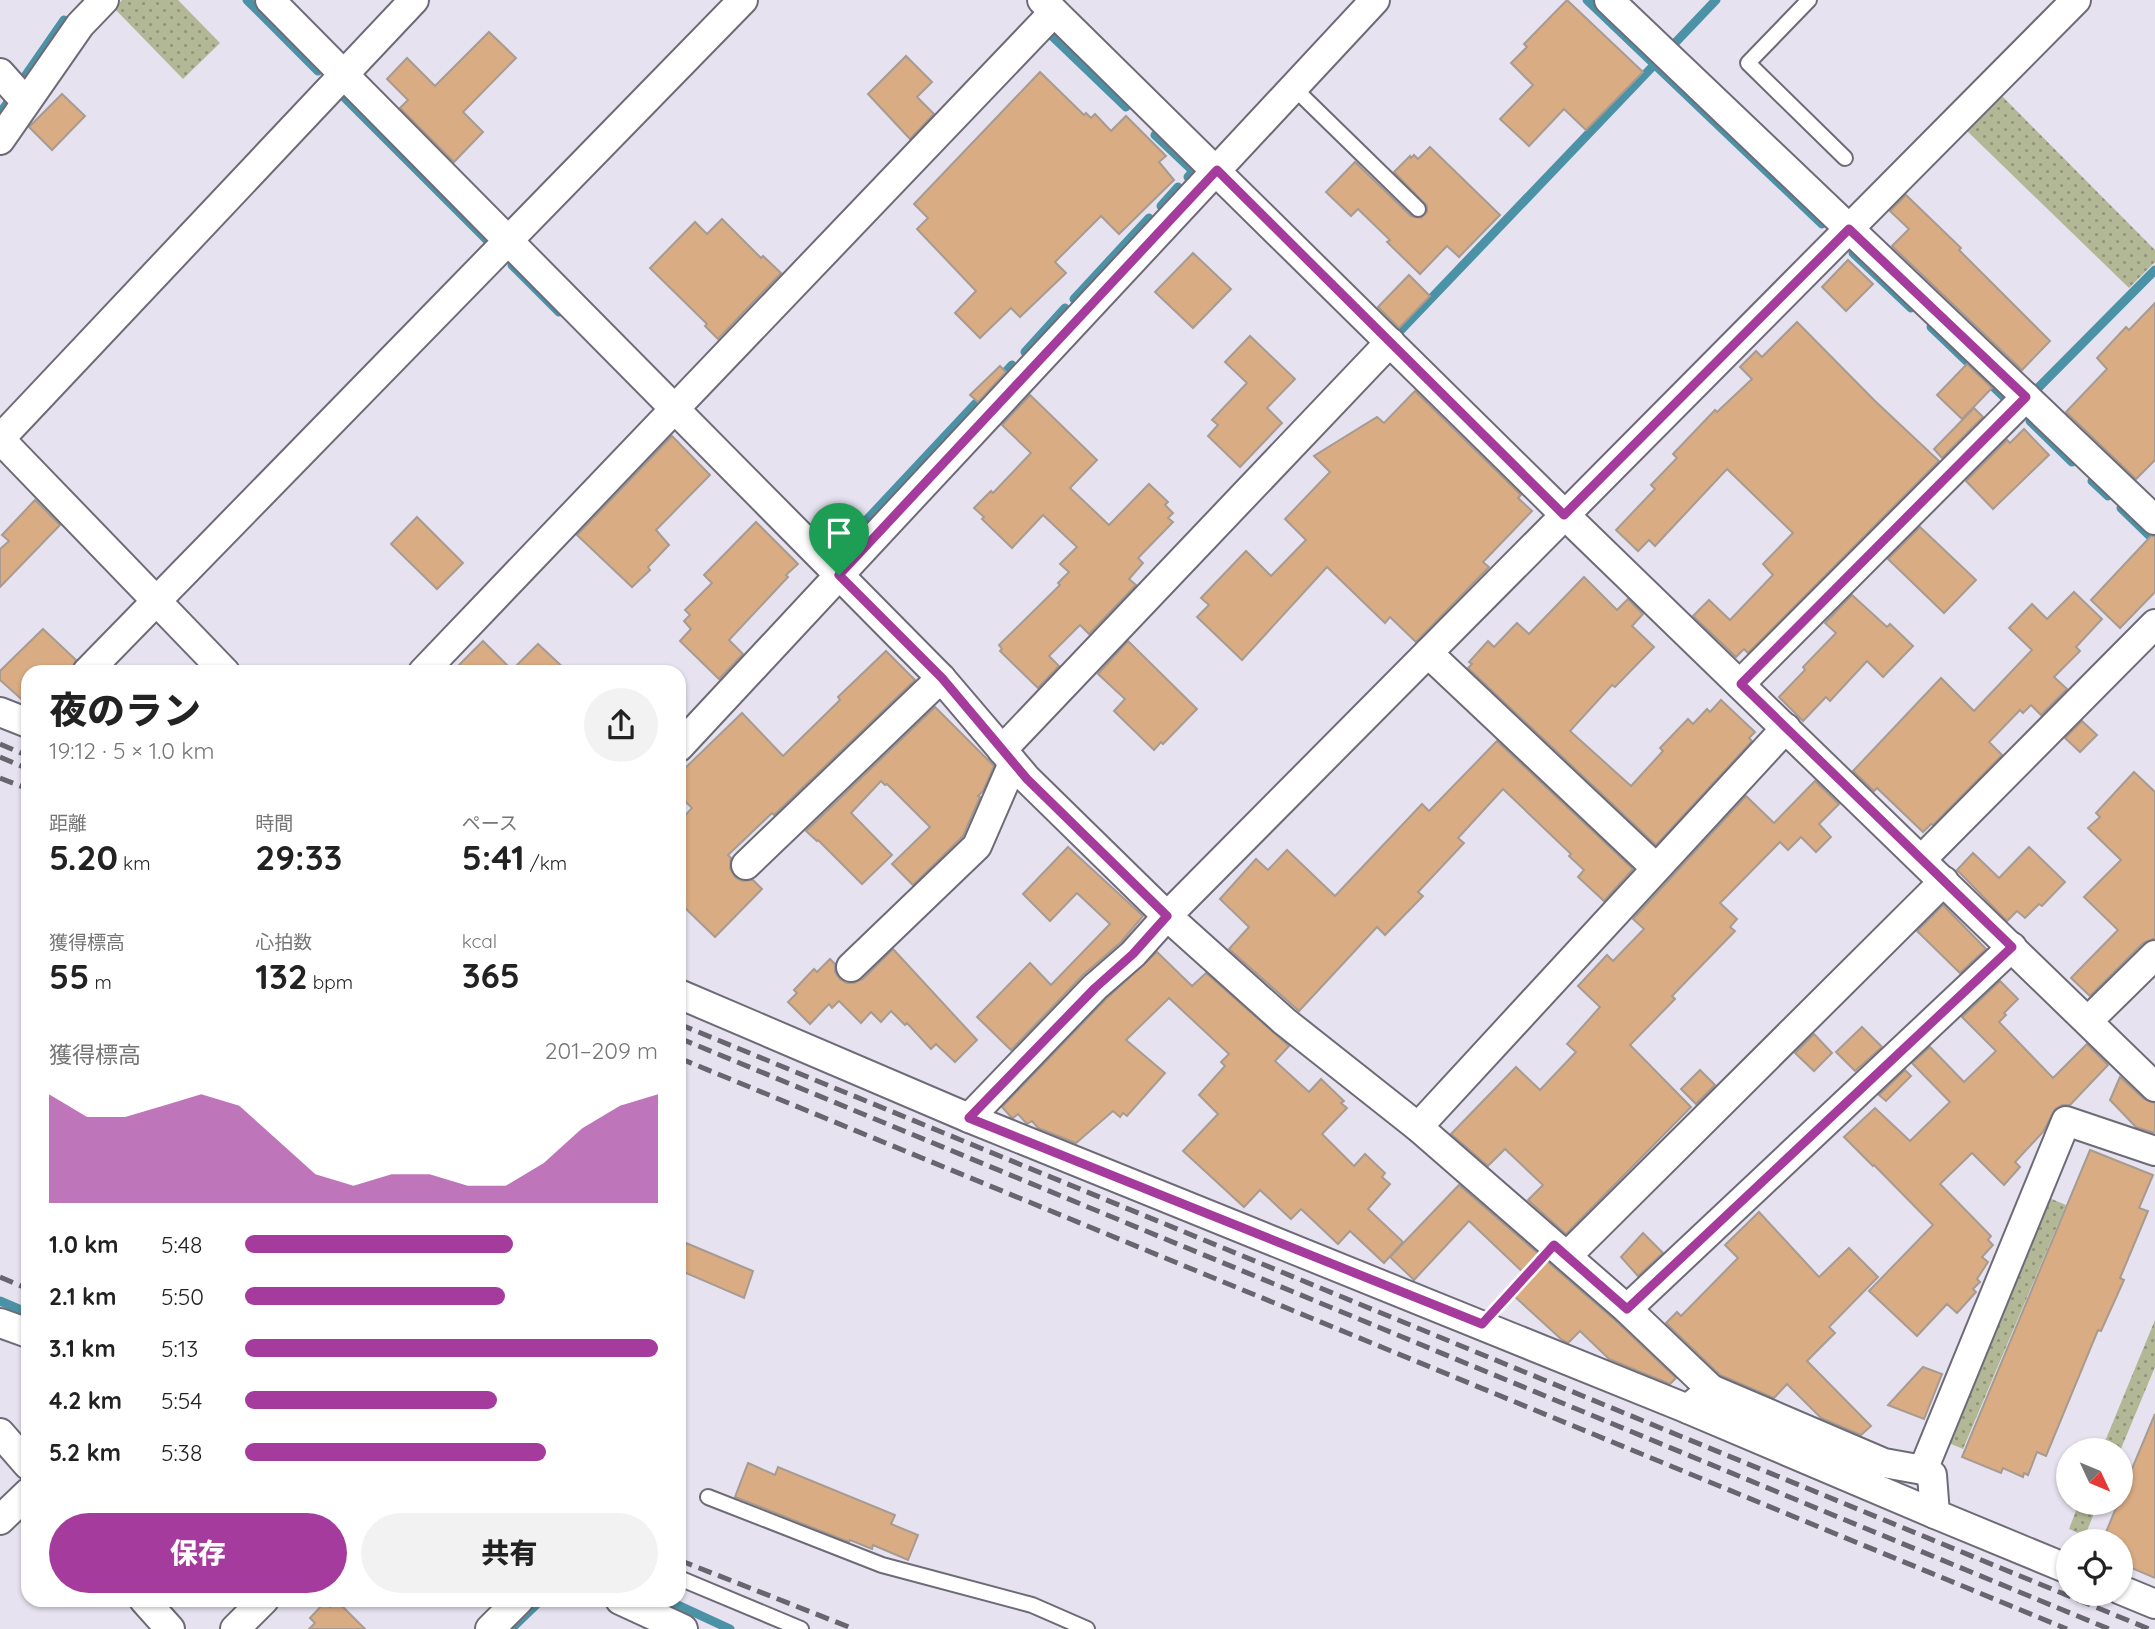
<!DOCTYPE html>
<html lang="ja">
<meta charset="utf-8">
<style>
body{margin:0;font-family:Quicksand,"Noto Sans JP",sans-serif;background:#f2f2f2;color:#222;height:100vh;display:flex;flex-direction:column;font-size:26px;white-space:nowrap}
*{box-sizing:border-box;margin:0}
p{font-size:23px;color:#767676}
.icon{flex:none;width:38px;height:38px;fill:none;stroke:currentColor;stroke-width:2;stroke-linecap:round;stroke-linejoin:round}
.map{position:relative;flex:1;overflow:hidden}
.panel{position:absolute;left:21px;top:665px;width:665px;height:942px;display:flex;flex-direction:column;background:#fff;border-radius:21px;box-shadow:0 2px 5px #0004}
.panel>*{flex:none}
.needle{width:46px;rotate:134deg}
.controls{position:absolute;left:2056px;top:1438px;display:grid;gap:14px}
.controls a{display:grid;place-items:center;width:77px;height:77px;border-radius:50%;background:#fff;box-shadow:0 2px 5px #0004;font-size:35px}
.pin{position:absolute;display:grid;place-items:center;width:60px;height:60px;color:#fff;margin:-72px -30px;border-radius:50% 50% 50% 0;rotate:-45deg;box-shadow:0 0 7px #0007}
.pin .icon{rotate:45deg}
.round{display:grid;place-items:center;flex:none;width:74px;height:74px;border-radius:37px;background:#f2f2f2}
.head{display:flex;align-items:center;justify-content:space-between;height:119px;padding:0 28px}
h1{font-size:38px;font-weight:800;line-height:52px}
.figures{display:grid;grid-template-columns:repeat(3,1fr);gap:10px;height:119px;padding:7px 28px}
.figures div{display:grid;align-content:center}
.figures b{font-size:35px;font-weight:800}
.figures small{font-size:19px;font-weight:400}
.figures p{font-size:19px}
.chart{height:196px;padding:14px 28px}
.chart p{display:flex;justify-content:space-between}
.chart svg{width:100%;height:126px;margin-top:7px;fill:#a53b9d;opacity:.7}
.action{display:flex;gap:14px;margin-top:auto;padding:14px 28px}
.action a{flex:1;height:80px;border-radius:42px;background:#a53b9d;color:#fff;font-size:28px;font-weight:800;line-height:80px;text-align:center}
.action a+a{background:#f2f2f2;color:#222}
ul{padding:0 28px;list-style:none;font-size:23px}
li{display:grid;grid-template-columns:112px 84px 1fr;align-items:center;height:52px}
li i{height:18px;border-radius:9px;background:#a53b9d}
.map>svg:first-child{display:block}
.green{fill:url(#green-dots)}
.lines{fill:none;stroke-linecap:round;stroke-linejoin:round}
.stream{stroke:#4c92a6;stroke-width:9}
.building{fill:#d9ac83;stroke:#a79b91;stroke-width:2}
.lane-casing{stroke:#6e6b77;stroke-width:18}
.street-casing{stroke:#6e6b77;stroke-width:32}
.path{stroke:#87858f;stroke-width:4.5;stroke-dasharray:5 3.5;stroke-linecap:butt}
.lane{stroke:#fff;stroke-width:14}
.street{stroke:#fff;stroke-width:28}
.rail{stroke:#67656e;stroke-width:5;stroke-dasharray:14 7;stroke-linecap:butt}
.route-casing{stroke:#fff;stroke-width:14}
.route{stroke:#a53b9d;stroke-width:9}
</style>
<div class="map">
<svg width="2155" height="1629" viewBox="0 0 2155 1629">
<defs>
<pattern id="green-dots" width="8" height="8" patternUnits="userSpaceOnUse" patternTransform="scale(1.75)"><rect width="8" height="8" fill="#b2b896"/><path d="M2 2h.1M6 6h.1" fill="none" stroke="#90957a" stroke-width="1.8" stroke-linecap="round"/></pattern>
</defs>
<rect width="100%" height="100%" fill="#e6e2f0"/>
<g class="green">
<polygon points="122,0 178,0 220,43 183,79 114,8"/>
<polygon points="1999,93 2155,250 2155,262 2129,288 1964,128"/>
<polygon points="2047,1197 2066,1205 1963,1449 1944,1441"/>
<polygon points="2155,1320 2155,1367 2120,1451 2101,1451"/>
<polygon points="2079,1503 2098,1503 2085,1536 2069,1529"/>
</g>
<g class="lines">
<g class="stream">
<polyline points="247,0 318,71"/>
<polyline points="1587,0 1822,224"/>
<polyline points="1052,36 1126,107"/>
<polyline points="1675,43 1716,0"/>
<polyline points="21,82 64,20"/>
<polyline points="345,98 487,240"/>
<polyline points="0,113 9,101"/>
<polyline points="1155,135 1191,169 1191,174 1188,177"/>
<polyline points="1161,206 1178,187"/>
<polyline points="1853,253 1911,308"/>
<polyline points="512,265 559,312"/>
<polyline points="1074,299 1149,218"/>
<polyline points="1931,327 2004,397"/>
<polyline points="1400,331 1655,64"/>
<polyline points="1025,352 1065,308"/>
<polyline points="1000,378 1012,365"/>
<polyline points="2036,390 2155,270"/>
<polyline points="2030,421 2072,462"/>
<polyline points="2092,481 2108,496"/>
<polyline points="2121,508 2155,541"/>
<polyline points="845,543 976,403"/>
<polyline points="0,1301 28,1313"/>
<polyline points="667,1600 730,1629"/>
<polyline points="511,1629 541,1600"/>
</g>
</g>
<g class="building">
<polygon points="1567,0 1643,72 1586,130 1564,109 1529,146 1500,119 1533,85 1511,63 1527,47 1524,44"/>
<polygon points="489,32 516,58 463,112 483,132 454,162 400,108 408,100 387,79 407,58 435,86"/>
<polygon points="906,56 932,82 917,97 934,114 910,139 868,94"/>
<polygon points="1040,72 1084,115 1086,113 1091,118 1095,114 1111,131 1126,116 1166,156 1159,162 1174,180 1119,234 1101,216 1055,262 1066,273 1020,317 1011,308 980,338 955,313 976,291 917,229 928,218 914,204"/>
<polygon points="62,94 85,116 52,150 29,127"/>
<polygon points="1430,147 1500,215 1459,257 1447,246 1420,274 1387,242 1390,240 1358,209 1351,216 1326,192 1355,162 1411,216 1421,218 1427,212 1427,206 1394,172 1410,156 1411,158 1414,155 1418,159"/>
<polygon points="1906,195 1961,248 1959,250 2050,341 2022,370 1892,246 1909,229 1890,211"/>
<polygon points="722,219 761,258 763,256 781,273 718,339 705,326 707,324 650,268 695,222 707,234"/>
<polygon points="1193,253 1231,289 1193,328 1155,292"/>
<polygon points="1848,260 1873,284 1846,311 1822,287"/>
<polygon points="1409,275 1430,296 1399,328 1378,307"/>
<polygon points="2155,303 2155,460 2136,479 2066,412 2107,369 2097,358 2126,327 2129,330"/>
<polygon points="1797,322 1875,401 1939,461 1748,653 1744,649 1736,657 1693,616 1709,600 1730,620 1773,575 1763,564 1793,533 1727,469 1655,546 1649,540 1638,551 1616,530 1655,489 1651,485 1677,458 1673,454 1715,410 1717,412 1752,379 1740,367 1756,351 1762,357"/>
<polygon points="1250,336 1295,379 1267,408 1282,423 1240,467 1208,436 1218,425 1212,420 1247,383 1225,362"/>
<polygon points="1967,364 1992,388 1962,419 1937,395"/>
<polygon points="1000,366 1006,372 978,402 970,395"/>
<polygon points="1415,391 1521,495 1518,498 1532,511 1483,562 1489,567 1416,642 1390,617 1385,623 1327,567 1242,660 1197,617 1209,605 1201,598 1246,551 1271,576 1306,540 1285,519 1330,472 1314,456 1377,417 1384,423"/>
<polygon points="1030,395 1097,460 1070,488 1109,525 1149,484 1168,502 1165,505 1173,513 1168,518 1173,522 1138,558 1143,563 1129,579 1136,585 1089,634 1080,625 1049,656 1059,666 1038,688 1000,651 1002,649 999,645 1060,585 1058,583 1069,572 1060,564 1077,547 1043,515 1012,548 982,519 984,517 974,508 991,491 993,493 1031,453 1002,425"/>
<polygon points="1974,408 1983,417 1942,458 1934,449"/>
<polygon points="2024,429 2049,455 1993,509 1966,481 2007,440 2010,443"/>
<polygon points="672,436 710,475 656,530 669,545 648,567 650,570 632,587 577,535"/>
<polygon points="35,500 60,525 0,587 0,549 9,541 2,535"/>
<polygon points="417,517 463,563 437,589 391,544"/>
<polygon points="756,522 798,564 786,575 788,577 729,640 743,654 719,679 680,641 691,629 684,621 690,615 685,610 712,583 704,575"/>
<polygon points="1920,527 1976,580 1944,613 1888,559"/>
<polygon points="2151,536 2155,536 2155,592 2120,628 2091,600"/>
<polygon points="1584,577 1617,610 1628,599 1643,614 1632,626 1654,647 1615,687 1612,685 1570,731 1631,786 1663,751 1660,748 1688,719 1693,724 1707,709 1710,712 1721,700 1755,732 1749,738 1752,741 1656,845 1468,668 1472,664 1469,662 1488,641 1494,647 1517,623 1529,634"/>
<polygon points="2074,592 2102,619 2076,647 2080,651 2054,677 2067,689 2041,715 2031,705 2023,713 2020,710 1989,742 2002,755 1933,825 1931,824 1923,832 1877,788 1874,791 1853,771 1941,678 1974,711 2032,650 2009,628 2032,604 2047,619"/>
<polygon points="1852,595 1887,627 1890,624 1913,646 1883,677 1867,661 1830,701 1826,697 1803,721 1779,697 1805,670 1803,667 1836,633 1825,623"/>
<polygon points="43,629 76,660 71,672 28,672 28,705 0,680 0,671"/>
<polygon points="483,641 512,670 538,644 568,672 452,672"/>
<polygon points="1128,641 1197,709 1163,744 1161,742 1154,750 1114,711 1125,699 1098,674"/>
<polygon points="886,651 915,680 774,815 772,813 728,855 731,858 730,868 735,877 742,881 753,880 762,889 715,937 679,902 679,822 692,808 679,795 679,774 742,713 783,756 840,700 838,697"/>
<polygon points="935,707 994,766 983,791 978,796 980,797 963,836 913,885 892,864 930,827 887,784 885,785 881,781 851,813 892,855 862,884 818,840 817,841 806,831"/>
<polygon points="2082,721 2097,735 2080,752 2065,738"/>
<polygon points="1497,741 1633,869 1604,901 1578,877 1584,870 1569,856 1571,854 1503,789 1458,838 1464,843 1418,892 1423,896 1385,935 1377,927 1299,1011 1229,949 1249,927 1220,899 1256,859 1268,870 1287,850 1335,896 1422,804 1429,811"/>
<polygon points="2134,772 2155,792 2155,938 2143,943 2090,996 2071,978 2118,930 2084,897 2121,860 2088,828 2100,817 2096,813"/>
<polygon points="1815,781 1839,804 1819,824 1831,837 1816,852 1801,837 1788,850 1780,842 1720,903 1737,919 1730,927 1735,931 1672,996 1675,999 1630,1045 1691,1107 1566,1234 1528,1200 1543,1185 1505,1149 1488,1166 1451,1134 1516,1067 1540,1090 1576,1052 1567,1044 1600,1007 1578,986 1607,955 1613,961 1644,929 1633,919 1746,796 1774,823"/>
<polygon points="1068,847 1143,916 1121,942 1083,975 1011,1050 977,1017 1030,963 1051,985 1110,924 1077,893 1050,921 1023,894"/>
<polygon points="2029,847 2065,882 2042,906 2039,904 2025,918 2017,911 2007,921 1957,870 1973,853 1999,878"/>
<polygon points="1943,905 1986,949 1960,973 1917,931"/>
<polygon points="893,949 977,1040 955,1062 936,1044 931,1049 907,1023 905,1025 891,1011 881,1022 871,1012 861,1023 839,1001 832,1008 829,1004 810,1024 788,1002 797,993 794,990 814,969 817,972 830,959 835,964 835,972 840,979 847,983 854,983 863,979"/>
<polygon points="1157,952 1192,986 1206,973 1289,1046 1275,1061 1309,1092 1321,1079 1344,1101 1341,1103 1347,1108 1322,1134 1354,1166 1365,1154 1385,1173 1382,1177 1390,1184 1368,1209 1403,1242 1384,1263 1350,1231 1338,1244 1301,1209 1291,1219 1260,1190 1244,1207 1183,1151 1218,1114 1199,1095 1225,1066 1221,1062 1229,1054 1169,998 1126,1040 1165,1073 1127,1116 1123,1113 1120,1117 1113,1111 1076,1143 1038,1128 1032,1121 1027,1124 1018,1114 1013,1118 1011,1117 1002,1107 1106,999"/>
<polygon points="2000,981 2018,999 2004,1013 2006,1015 1999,1022 2053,1078 2087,1044 2108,1065 2070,1105 2062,1105 2055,1109 2043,1132 2015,1162 2020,1167 2004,1185 1972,1153 1940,1184 1991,1236 1988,1240 1993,1245 1982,1257 1988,1262 1977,1279 1980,1282 1973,1289 1976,1292 1957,1313 1947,1304 1917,1336 1869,1291 1933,1225 1874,1165 1873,1166 1844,1137 1875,1108 1910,1141 1950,1102 1912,1063 1930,1047 1964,1082 1996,1051 1962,1017"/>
<polygon points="1862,1027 1882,1047 1855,1071 1836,1052"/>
<polygon points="1814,1034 1832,1053 1814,1071 1795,1053"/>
<polygon points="1700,1070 1715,1085 1696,1104 1681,1089"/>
<polygon points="1905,1070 1911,1076 1886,1101 1879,1095"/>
<polygon points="2120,1077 2144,1099 2155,1103 2155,1133 2136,1127 2110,1100"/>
<polygon points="2090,1150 2153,1175 2139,1208 2148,1211 2120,1278 2124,1280 2101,1331 2098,1330 2046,1456 2037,1452 2028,1475 2024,1473 2023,1477 2003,1468 2001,1473 1962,1457"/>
<polygon points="1459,1185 1616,1321 1676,1378 1670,1384 1609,1359 1580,1331 1568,1343 1562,1340 1513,1295 1529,1278 1469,1221 1414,1280 1390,1257"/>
<polygon points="1759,1212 1819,1277 1849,1248 1878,1277 1829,1327 1835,1333 1807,1361 1871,1426 1861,1435 1821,1418 1787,1384 1774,1398 1720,1375 1666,1323 1677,1312 1681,1316 1738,1258 1725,1245"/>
<polygon points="1643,1233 1663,1253 1638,1276 1621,1257"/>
<polygon points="686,1243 753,1271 744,1298 679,1270"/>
<polygon points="1923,1367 1942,1374 1924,1419 1888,1405"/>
<polygon points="2155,1414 2155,1578 2127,1566 2131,1558 2121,1554 2121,1542 2102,1542 2118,1503 2121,1503 2121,1495"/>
<polygon points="748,1463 775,1475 778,1467 895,1515 891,1524 918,1535 908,1560 873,1545 872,1549 850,1540 849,1542 735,1497"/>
<polygon points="336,1600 365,1629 309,1629 315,1623 310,1618 325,1602 330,1607"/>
</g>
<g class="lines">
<defs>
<g id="lane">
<polyline points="1809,0 1748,63 1845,158"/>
<polyline points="1294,88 1418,209"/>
<polyline points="708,1497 882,1565 1032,1605 1087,1629"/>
<polyline points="679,1578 801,1629"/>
</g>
<g id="street">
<polyline points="270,0 941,678 1027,779 1167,916 1284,1021 1418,1127 1627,1309 1711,1389 1884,1463 1923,1470 2066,1121 2155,1151"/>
<polyline points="1042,0 1565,515 2155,1087"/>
<polyline points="1609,0 2155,520"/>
<polyline points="0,73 26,102"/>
<polyline points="0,140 80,25 104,0"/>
<polyline points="0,439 414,0"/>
<polyline points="0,439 225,672"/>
<polyline points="1428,653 1656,868"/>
<polyline points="87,672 743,0"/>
<polyline points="423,672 1054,12"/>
<polyline points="1740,684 2026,397"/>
<polyline points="0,712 28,723"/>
<polyline points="679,747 1375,0"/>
<polyline points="1002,750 1390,342"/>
<polyline points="1922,859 2155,624"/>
<polyline points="746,865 941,678"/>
<polyline points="851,967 977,846 1013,763"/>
<polyline points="679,994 969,1118 1688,1409 1711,1389"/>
<polyline points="2088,1021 2155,955"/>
<polyline points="969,1118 1095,987 1133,954 1167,916 2076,0"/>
<polyline points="1418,1127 1786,728"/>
<polyline points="1567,1256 1944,881"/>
<polyline points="1627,1309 2012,947"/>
<polyline points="0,1323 28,1333"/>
<polyline points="1688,1409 1935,1514"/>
<polyline points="0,1433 28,1465"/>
<polyline points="1923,1470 1932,1475 1935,1514 2068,1569"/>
<polyline points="0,1520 28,1493"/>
<polyline points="2121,1590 2155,1604"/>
<polyline points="144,1600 170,1629"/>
<polyline points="620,1600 683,1629"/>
<polyline points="235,1629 264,1600"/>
<polyline points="490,1629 519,1600"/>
</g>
</defs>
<use href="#lane" class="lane-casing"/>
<use href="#street" class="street-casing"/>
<polyline class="path" points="1500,1304 1537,1264"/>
<use href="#lane" class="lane"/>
<use href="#street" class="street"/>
<g class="rail">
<polyline points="0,744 28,756"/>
<polyline points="0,757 28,769"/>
<polyline points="0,778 28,789"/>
<polyline points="679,1024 2149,1629"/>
<polyline points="679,1038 2109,1629"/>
<polyline points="679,1058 2067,1629"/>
<polyline points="0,1277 28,1289"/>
<polyline points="679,1560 854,1629"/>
</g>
</g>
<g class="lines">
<defs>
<polygon id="route" points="1217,170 1564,515 1849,229 2026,397 1741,684 2012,947 1627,1309 1554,1245 1482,1324 969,1118 1095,988 1133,954 1167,916 1027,779 942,678 839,575"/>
</defs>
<use href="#route" class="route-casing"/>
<use href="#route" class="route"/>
</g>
</svg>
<div class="controls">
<a><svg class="needle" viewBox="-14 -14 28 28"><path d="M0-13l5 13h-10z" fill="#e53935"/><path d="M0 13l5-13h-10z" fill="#767676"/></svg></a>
<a><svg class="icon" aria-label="locate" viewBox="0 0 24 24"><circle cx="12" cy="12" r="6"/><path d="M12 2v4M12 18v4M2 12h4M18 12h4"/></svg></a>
</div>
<div class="pin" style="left:839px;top:575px;background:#1e9e55"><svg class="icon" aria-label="arrive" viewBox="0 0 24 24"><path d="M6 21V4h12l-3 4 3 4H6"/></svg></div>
<section class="panel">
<div class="head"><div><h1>夜のラン</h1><p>19:12 · 5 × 1.0 km</p></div><a class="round"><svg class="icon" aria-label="share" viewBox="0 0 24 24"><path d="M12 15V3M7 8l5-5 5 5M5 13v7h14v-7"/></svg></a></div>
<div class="figures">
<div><p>距離</p><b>5.20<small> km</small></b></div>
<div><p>時間</p><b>29:33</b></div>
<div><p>ペース</p><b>5:41<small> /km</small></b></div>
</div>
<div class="figures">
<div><p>獲得標高</p><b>55<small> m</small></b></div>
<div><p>心拍数</p><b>132<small> bpm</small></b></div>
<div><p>kcal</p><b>365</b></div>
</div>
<div class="chart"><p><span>獲得標高</span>201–209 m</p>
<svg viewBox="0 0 160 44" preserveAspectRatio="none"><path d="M0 44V6L10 14L20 14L30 10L40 6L50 10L60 22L70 34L80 38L90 34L100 34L110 38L120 38L130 30L140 18L150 10L160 6V44z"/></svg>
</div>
<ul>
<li><b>1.0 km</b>5:48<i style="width:65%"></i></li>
<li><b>2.1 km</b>5:50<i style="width:63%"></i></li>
<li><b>3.1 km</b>5:13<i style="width:100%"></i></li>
<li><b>4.2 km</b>5:54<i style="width:61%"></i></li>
<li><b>5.2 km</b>5:38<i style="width:73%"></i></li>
</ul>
<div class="action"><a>保存</a><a>共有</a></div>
</section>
</div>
